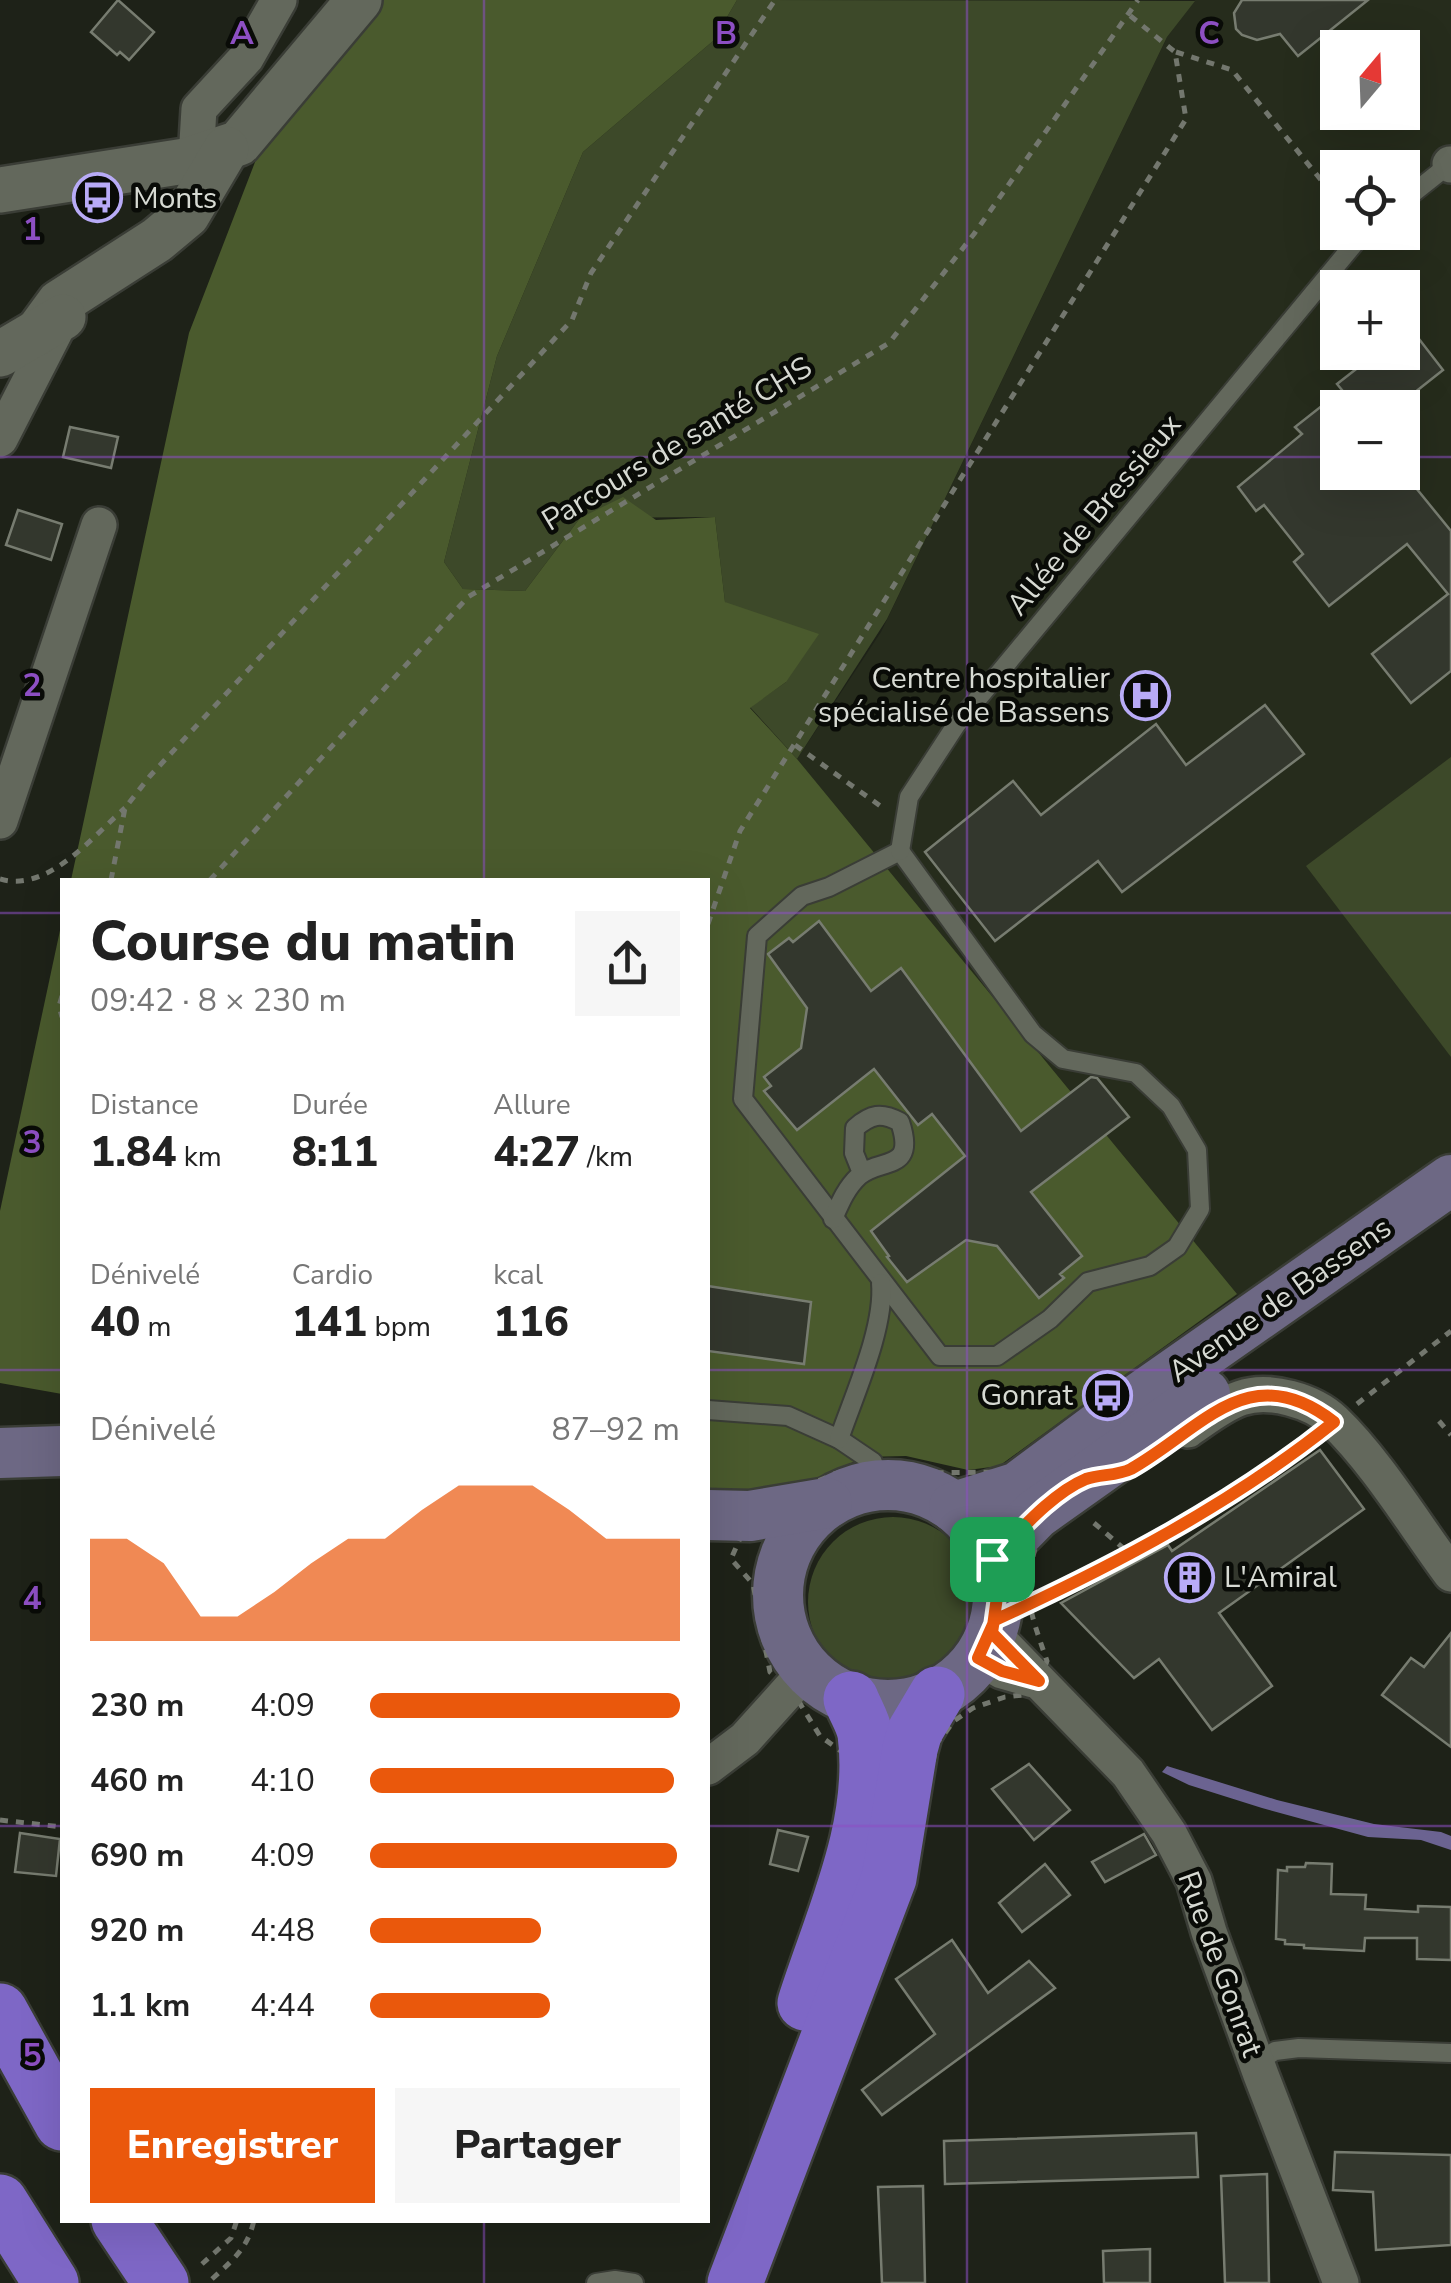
<!DOCTYPE html>
<html lang="fr">
<meta charset="utf-8">
<style>
body{margin:0;font-family:"Nunito Sans",sans-serif;background:#f6f6f6;color:#222;height:100vh;display:flex;flex-direction:column;font-size:38px;white-space:nowrap}
*{box-sizing:border-box;margin:0}
p{font-size:32px;color:#767676}
.icon{flex:none;width:55px;height:55px;fill:none;stroke:currentColor;stroke-width:2;stroke-linecap:round;stroke-linejoin:round}
.map{position:relative;flex:1;overflow:hidden}
.panel{position:absolute;left:60px;top:878px;width:650px;height:1345px;display:flex;flex-direction:column;background:#fff;border-radius:0px;box-shadow:0 10px 40px #0002}
.panel>*{flex:none}
.needle{width:65px;rotate:19deg}
.tools{position:absolute;left:1320px;top:30px;display:grid;gap:20px}
.tools a{display:grid;place-items:center;width:100px;height:100px;border-radius:0px;background:#fff;box-shadow:0 10px 40px #0002;font-size:50px}
.pin{position:absolute;display:grid;place-items:center;width:85px;height:85px;color:#fff;margin:-42px;border-radius:20px;box-shadow:0 5px 15px #0006}
.round{display:grid;place-items:center;flex:none;width:105px;height:105px;border-radius:0px;background:#f6f6f6}
.summary{display:flex;align-items:center;justify-content:space-between;height:170px;padding:0 30px}
h1{font-size:55px;font-weight:800;line-height:75px}
.figures{display:grid;grid-template-columns:repeat(3,1fr);gap:15px;height:170px;padding:10px 30px}
.figures div{display:grid;align-content:center}
.figures b{font-size:42px;font-weight:800}
.figures small{font-size:28px;font-weight:400}
.figures p{font-size:28px}
.chart{height:280px;padding:20px 30px}
.chart p{display:flex;justify-content:space-between}
.chart svg{width:100%;height:180px;margin-top:10px;fill:#ea580c;opacity:.7}
.primary-button{display:flex;gap:20px;margin-top:auto;padding:20px 30px}
.primary-button a{flex:1;height:115px;border-radius:0px;background:#ea580c;color:#fff;font-size:40px;font-weight:800;line-height:115px;text-align:center}
.primary-button a+a{background:#f6f6f6;color:#222}
ul{padding:0 30px;list-style:none;font-size:32px}
li{display:grid;grid-template-columns:160px 120px 1fr;align-items:center;height:75px}
li i{height:25px;border-radius:12px;background:#ea580c}
.map>svg:first-child{display:block}
.built{fill:#262c1c;fill-rule:evenodd}
.green{fill:#3d4929}
.forest{fill:#4a5a2d}
.water{fill:#6b6391}
.building{fill:#33372d;stroke:#777c70;stroke-width:2.5}
.lines{fill:none;stroke-linecap:round;stroke-linejoin:round}
.service-casing{stroke:#3a3d36;stroke-width:22}
.minor-casing{stroke:#3a3d36;stroke-width:40}
.tertiary-casing{stroke:#3a3d36;stroke-width:50}
.secondary-casing{stroke:#3a3d36;stroke-width:55}
.trunk-casing{stroke:#3a3d36;stroke-width:60}
.path{stroke:#73776e;stroke-width:5;stroke-dasharray:8 8;stroke-linecap:butt}
.service{stroke:#63685c;stroke-width:18}
.minor{stroke:#63685c;stroke-width:35}
.tertiary{stroke:#63685c;stroke-width:45}
.secondary{stroke:#6d6884;stroke-width:50}
.trunk{stroke:#7e67c6;stroke-width:55}
.route-casing{stroke:#fff;stroke-width:20}
.route{stroke:#ea580c;stroke-width:12}
.grid{fill:none;stroke:#8d4fc3;stroke-width:2.5;stroke-opacity:0.55}
.labels{text-anchor:middle;dominant-baseline:central;stroke-width:9;stroke-linejoin:round;paint-order:stroke}
.poi-label{font-size:30px;fill:#d7dad3;stroke:#090b07;text-anchor:start}
.street-label{font-size:30px;fill:#d7dad3;stroke:#090b07}
.grid-label{font-size:32px;text-anchor:middle;font-weight:bold;fill:#8d4fc3;stroke:#090b07;stroke-width:9;stroke-linejoin:round;paint-order:stroke}
</style>
<div class="map">
<svg width="1451" height="2283" viewBox="0 0 1451 2283">
<rect width="100%" height="100%" fill="#1e2218"/>
<path class="built" d="M1195 0H1451V1176L1254 1313 1237 1295 999 1466 708 1428 797 759 881 632 1167 37ZM1338 48H1402V112H1338ZM1338 168H1402V232H1338ZM1338 288H1402V352H1338ZM1338 408H1402V472H1338Z"/>
<g class="green">
<polygon points="737,0 1195,1 1167,37 887,619 797,759 750,707 786,682 725,602 715,517 580,518 525,591 463,589 444,562 497,356 583,152 713,41"/>
<polygon points="1451,757 1451,1057 1306,866"/>
<circle cx="893" cy="1602" r="85"/>
</g>
<g class="forest">
<polygon points="383,0 737,0 713,41 583,152 497,356 444,562 463,589 525,591 580,518 623,497 656,520 715,517 725,602 819,634 786,682 750,708 797,759 1237,1294 999,1466 968,1470 906,1456 864,1457 770,1501 708,1492 708,880 71,880 189,333 257,157 313,72"/>
<polygon points="62,921 62,1394 0,1383 0,1211"/>
</g>
<polygon class="water" points="1167,1766 1277,1800 1374,1824 1441,1832 1451,1836 1451,1850 1421,1840 1368,1837 1262,1808 1189,1785 1162,1772"/>
<g class="building">
<polygon points="118,0 154,32 129,60 120,52 117,55 91,32"/>
<polygon points="1242,0 1368,0 1298,56 1280,34 1257,40 1242,35 1236,29 1234,13"/>
<polygon points="1402,317 1443,370 1395,408 1338,408 1338,472 1403,472 1451,531 1451,671 1411,703 1372,654 1448,594 1407,544 1329,606 1294,562 1303,554 1264,505 1256,511 1238,487 1302,434 1295,427 1342,390 1337,384 1378,352 1402,352"/>
<polygon points="70,427 118,437 111,468 63,457"/>
<polygon points="18,510 62,524 51,560 6,545"/>
<polygon points="1265,705 1304,754 1122,892 1098,861 995,941 925,852 1013,781 1041,815 1156,724 1186,765"/>
<polygon points="819,921 871,991 901,968 1021,1131 1091,1077 1097,1078 1129,1117 1031,1192 1082,1256 1060,1274 1064,1278 1039,1298 997,1246 966,1240 907,1282 887,1257 889,1256 871,1231 965,1156 932,1114 918,1125 874,1069 797,1130 764,1091 771,1086 764,1077 801,1048 807,1008 768,954 789,938 793,942"/>
<polygon points="708,1286 811,1302 804,1364 708,1351"/>
<polygon points="1320,1450 1364,1509 1219,1613 1272,1686 1212,1730 1159,1659 1134,1678 1061,1603 1168,1545 1172,1551"/>
<polygon points="1451,1633 1451,1747 1382,1695 1411,1658 1424,1667"/>
<polygon points="1029,1764 1070,1810 1034,1840 992,1789"/>
<polygon points="778,1830 808,1837 798,1871 770,1864"/>
<polygon points="20,1833 60,1839 56,1876 15,1872"/>
<polygon points="1144,1834 1156,1855 1105,1882 1092,1862"/>
<polygon points="1306,1863 1332,1864 1331,1894 1366,1895 1365,1909 1418,1912 1418,1906 1451,1907 1451,1960 1417,1959 1417,1938 1365,1938 1364,1951 1304,1948 1304,1945 1285,1944 1285,1940 1276,1939 1278,1870 1287,1871 1287,1867 1305,1867"/>
<polygon points="1045,1864 1070,1895 1022,1932 999,1903"/>
<polygon points="952,1940 988,1993 1029,1961 1055,1988 882,2115 862,2090 935,2034 896,1979"/>
<polygon points="1196,2133 1198,2177 945,2184 944,2141"/>
<polygon points="1335,2152 1451,2155 1451,2245 1376,2250 1373,2192 1333,2190"/>
<polygon points="1267,2174 1269,2283 1225,2283 1221,2176"/>
<polygon points="923,2186 925,2283 882,2283 878,2187"/>
<polygon points="1150,2249 1150,2283 1104,2283 1103,2251"/>
</g>
<g class="lines">
<defs>
<g id="service">
<polyline points="1402,202 1451,163"/>
<polygon points="900,851 1033,1034 1063,1059 1136,1073 1171,1106 1197,1150 1200,1209 1177,1247 1150,1266 1088,1282 1050,1319 997,1356 940,1356 743,1099 757,936 802,896 829,887"/>
<polyline points="900,851 909,797 956,725 1364,232"/>
<path d="M833 1219C840 1203 846 1188 859 1176 880 1157 917 1173 900 1122 881 1112 871 1114 855 1128L854 1153 862 1173"/>
<polyline points="708,1410 788,1416 839,1439 873,1462 877,1485"/>
<path d="M839 1439C854 1395 885 1328 881 1283"/>
<polyline points="1256,2063 1275,2051 1299,2048 1451,2053"/>
<polyline points="596,2283 615,2280 634,2283"/>
</g>
<g id="minor">
<polyline points="196,158 199,109 246,58 279,0"/>
<polyline points="1450,164 1451,165"/>
<polyline points="0,439 61,320"/>
<polyline points="0,821 99,525"/>
<path d="M1188 1430C1204 1419 1223 1404 1241 1398 1269 1388 1313 1401 1334 1421 1376 1461 1416 1527 1451 1574"/>
<polyline points="992,1633 1128,1773 1169,1833 1194,1881 1209,1932 1261,2075 1341,2283"/>
<polyline points="979,1658 1002,1671 1033,1680"/>
<polyline points="708,1767 745,1739 807,1670"/>
</g>
<g id="tertiary">
<polyline points="0,190 185,161 239,143 359,0"/>
<polyline points="37,333 59,303 157,240 187,215 226,149"/>
<polyline points="0,354 63,317"/>
</g>
<g id="secondary">
<polyline points="0,1453 62,1451"/>
<circle cx="888" cy="1595" r="110"/>
<polyline points="954,1507 1018,1487 1108,1420 1451,1180"/>
<polyline points="708,1515 750,1516 827,1503"/>
<polyline points="992,1559 1036,1514 1205,1394"/>
</g>
<g id="trunk">
<path d="M805 2003C832 1918 877 1826 865 1734 863 1722 855 1710 851 1699"/>
<polyline points="0,2011 62,2123"/>
<polyline points="0,2202 51,2283"/>
<polyline points="119,2220 161,2283"/>
<polyline points="735,2283 889,1878 910,1749 915,1731 937,1694"/>
</g>
</defs>
<use href="#service" class="service-casing"/>
<use href="#minor" class="minor-casing"/>
<use href="#tertiary" class="tertiary-casing"/>
<use href="#secondary" class="secondary-casing"/>
<use href="#trunk" class="trunk-casing"/>
<g class="path">
<polyline points="1176,52 1232,70 1338,201"/>
<polyline points="795,745 886,810"/>
<path d="M0 879C48 893 92 837 125 808"/>
<polyline points="111,880 125,808 150,776 572,320 591,273 775,0"/>
<polyline points="210,880 468,597 889,343 974,234 1138,0"/>
<polyline points="708,924 740,831 1186,119 1175,52 1128,14"/>
<polyline points="62,996 59,1006 62,1017"/>
<polyline points="1357,1404 1451,1331"/>
<polyline points="1439,1421 1451,1435"/>
<path d="M873 1462 916 1473 1008 1472 1042 1526C1021 1590 1026 1600 1047 1661L1039 1681 1023 1695 1005 1697 973 1708 954 1721 937 1743 930 1775 867 1770 820 1736 791 1689 770 1672 753 1584 731 1559 758 1497 784 1496 834 1474Z"/>
<polyline points="1094,1523 1129,1553"/>
<polyline points="1016,1611 1172,1529 1309,1441"/>
<polyline points="0,1820 62,1827"/>
<polyline points="202,2264 231,2238 237,2220"/>
<path d="M212 2279C233 2260 248 2248 254 2220"/>
</g>
<use href="#service" class="service"/>
<use href="#minor" class="minor"/>
<use href="#tertiary" class="tertiary"/>
<use href="#secondary" class="secondary"/>
<use href="#trunk" class="trunk"/>
</g>
<g class="lines">
<defs>
<path id="route" d="M992 1559 998 1590 992 1633 1039 1681 1002 1671 978 1658 995 1620C1113 1566 1233 1503 1334 1422 1249 1356 1202 1429 1131 1469 1117 1476 1100 1474 1086 1479 1052 1493 1018 1533 992 1559"/>
</defs>
<use href="#route" class="route-casing"/>
<use href="#route" class="route"/>
</g>
<path class="grid" d="M484 0V880M967 0V2283M0 457H1338M1402 457H1451M0 913H62M708 913H1451M0 1370H62M708 1370H1451M0 1826H62M708 1826H1451M484 2220V2283"/>
<defs>
<symbol id="bus-ring" viewBox="-11 -11 22 22"><circle r="9.5" fill="#090b07" stroke="#b8abf7" stroke-width="1.5"/><path d="M-5-6H5V4H4V6H2V4H-2V6H-4V4H-5ZM-3.5-4V0h7V-4ZM-3.5 1.2v1.5H-2V1.2ZM2 1.2v1.5H3.5V1.2Z" fill="#b8abf7"/></symbol>
<symbol id="hospital-ring" viewBox="-11 -11 22 22"><circle r="9.5" fill="#090b07" stroke="#b8abf7" stroke-width="1.5"/><path d="M-5-5h3v3.5h4V-5h3V5h-3V1.5h-4V5h-3Z" fill="#b8abf7"/></symbol>
<symbol id="building-ring" viewBox="-11 -11 22 22"><circle r="9.5" fill="#090b07" stroke="#b8abf7" stroke-width="1.5"/><path d="M-4-6H4V6H1V3H-1V6H-4ZM-2.5-4.3h1.7v1.8h-1.7ZM.8-4.3h1.7v1.8H.8ZM-2.5-1h1.7V.8h-1.7ZM.8-1h1.7V.8H.8Z" fill="#b8abf7"/></symbol>
</defs>
<g fill-rule="evenodd">
<use href="#bus-ring" x="70" y="170" width="55" height="55"/>
<use href="#hospital-ring" x="1118" y="668" width="55" height="55"/>
<use href="#bus-ring" x="1080" y="1368" width="55" height="55"/>
<use href="#building-ring" x="1162" y="1550" width="55" height="55"/>
</g>
<g class="labels">
<g class="poi-label">
<text x="133" y="198">Monts</text>
<text x="1110" y="678" text-anchor="end">Centre hospitalier<tspan x="1110" dy="34">spécialisé de Bassens</tspan></text>
<text x="1073" y="1395" text-anchor="end">Gonrat</text>
<text x="1224" y="1577">L'Amiral</text>
</g>
<g class="street-label">
<text transform="translate(677 444) rotate(-31)">Parcours de santé CHS</text>
<text transform="translate(1094 515) rotate(-50)">Allée de Bressieux</text>
<text transform="translate(1280 1300) rotate(-35)">Avenue de Bassens</text>
<text transform="translate(1220 1964) rotate(70)">Rue de Gonrat</text>
</g>
</g>
<g class="grid-label">
<text x="242" y="44">A</text>
<text x="726" y="44">B</text>
<text x="1209" y="44">C</text>
<text x="32" y="240">1</text>
<text x="32" y="696">2</text>
<text x="32" y="1153">3</text>
<text x="32" y="1609">4</text>
<text x="32" y="2066">5</text>
</g>
</svg>
<div class="tools">
<a><svg class="needle" viewBox="-14 -14 28 28"><path d="M0-13l5 13h-10z" fill="#e53935"/><path d="M0 13l5-13h-10z" fill="#767676"/></svg></a>
<a><svg class="icon" aria-label="locate" viewBox="0 0 24 24"><circle cx="12" cy="12" r="6"/><path d="M12 2v4M12 18v4M2 12h4M18 12h4"/></svg></a>
<a>+</a>
<a>−</a>
</div>
<div class="pin" style="left:992px;top:1559px;background:#1e9e55"><svg class="icon" aria-label="arrive" viewBox="0 0 24 24"><path d="M6 21V4h12l-3 4 3 4H6"/></svg></div>
<section class="panel">
<div class="summary"><div><h1>Course du matin</h1><p>09:42 · 8 × 230 m</p></div><a class="round"><svg class="icon" aria-label="share" viewBox="0 0 24 24"><path d="M12 15V3M7 8l5-5 5 5M5 13v7h14v-7"/></svg></a></div>
<div class="figures">
<div><p>Distance</p><b>1.84<small> km</small></b></div>
<div><p>Durée</p><b>8:11</b></div>
<div><p>Allure</p><b>4:27<small> /km</small></b></div>
</div>
<div class="figures">
<div><p>Dénivelé</p><b>40<small> m</small></b></div>
<div><p>Cardio</p><b>141<small> bpm</small></b></div>
<div><p>kcal</p><b>116</b></div>
</div>
<div class="chart"><p><span>Dénivelé</span>87–92 m</p>
<svg viewBox="0 0 160 44" preserveAspectRatio="none"><path d="M0 44V19L10 19L20 25L30 38L40 38L50 32L60 25L70 19L80 19L90 12L100 6L110 6L120 6L130 12L140 19L150 19L160 19V44z"/></svg>
</div>
<ul>
<li><b>230 m</b>4:09<i style="width:100%"></i></li>
<li><b>460 m</b>4:10<i style="width:98%"></i></li>
<li><b>690 m</b>4:09<i style="width:99%"></i></li>
<li><b>920 m</b>4:48<i style="width:55%"></i></li>
<li><b>1.1 km</b>4:44<i style="width:58%"></i></li>
</ul>
<div class="primary-button"><a>Enregistrer</a><a>Partager</a></div>
</section>
</div>
